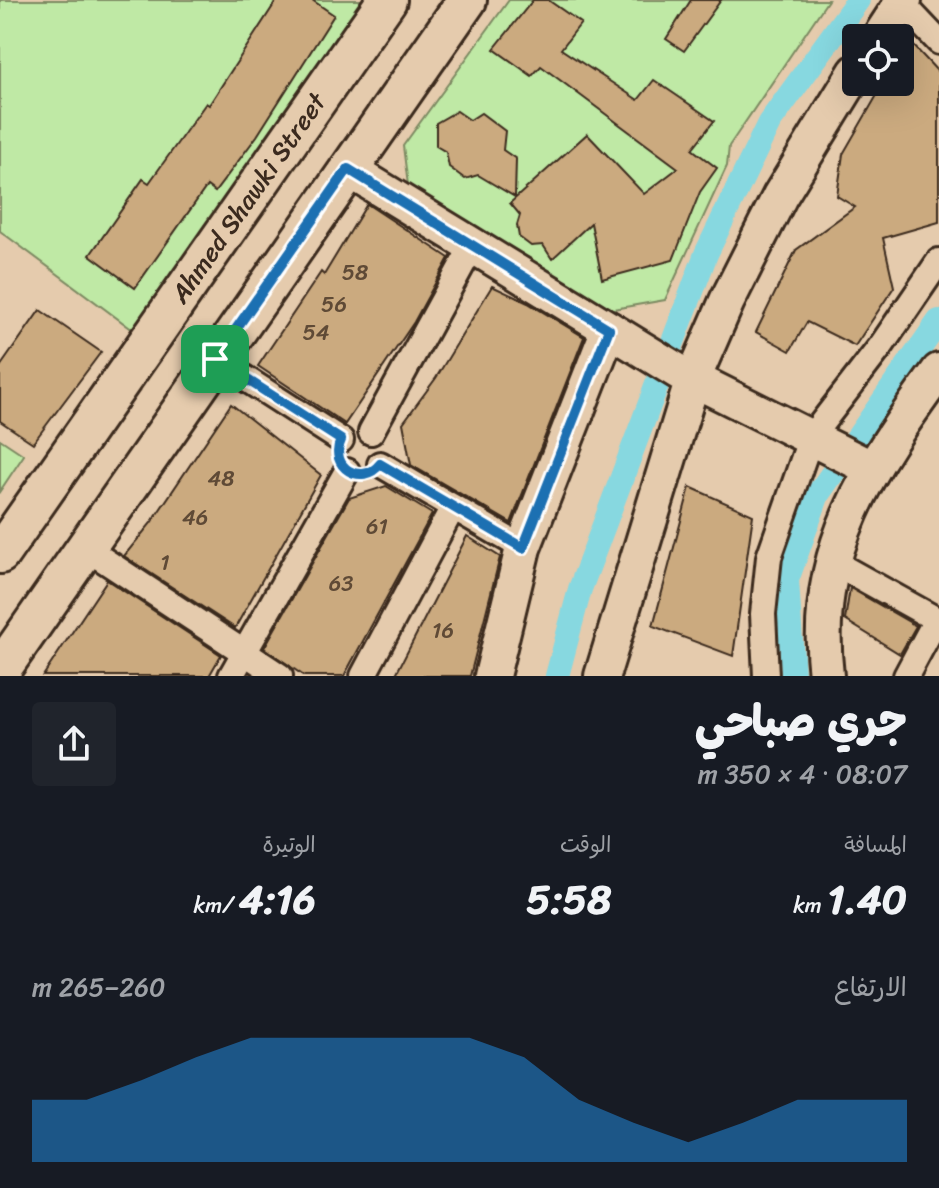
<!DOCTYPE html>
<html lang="ar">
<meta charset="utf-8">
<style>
body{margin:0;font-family:Sriracha,"Playpen Sans Arabic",sans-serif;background:#20242c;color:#f1f3f6;direction:rtl;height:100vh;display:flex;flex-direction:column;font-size:30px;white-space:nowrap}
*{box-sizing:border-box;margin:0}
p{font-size:26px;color:#9ea1a6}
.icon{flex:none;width:44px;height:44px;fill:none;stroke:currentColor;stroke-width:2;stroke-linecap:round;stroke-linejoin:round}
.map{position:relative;height:676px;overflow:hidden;direction:ltr}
.side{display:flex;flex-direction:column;background:#171b24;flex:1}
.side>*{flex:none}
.controls{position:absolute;left:842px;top:24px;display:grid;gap:16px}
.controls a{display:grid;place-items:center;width:72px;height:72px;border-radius:8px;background:#171b24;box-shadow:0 8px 32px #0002;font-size:40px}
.pin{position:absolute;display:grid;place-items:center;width:68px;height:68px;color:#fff;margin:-34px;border-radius:16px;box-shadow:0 4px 12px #0006}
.round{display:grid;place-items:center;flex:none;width:84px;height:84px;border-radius:8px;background:#20242c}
.summary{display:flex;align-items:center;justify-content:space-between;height:136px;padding:0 32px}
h1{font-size:44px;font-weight:800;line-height:60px}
.stats{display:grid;grid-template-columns:repeat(3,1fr);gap:12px;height:136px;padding:8px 32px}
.stats div{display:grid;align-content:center}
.stats b{font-size:40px;font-weight:800}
.stats small{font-size:22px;font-weight:400}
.stats p{font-size:22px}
.chart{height:224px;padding:16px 32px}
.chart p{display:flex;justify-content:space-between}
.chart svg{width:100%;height:144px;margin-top:8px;fill:#1f6fb2;opacity:.7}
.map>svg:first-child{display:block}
.green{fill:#bfe9a5;stroke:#7d8a62;stroke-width:2}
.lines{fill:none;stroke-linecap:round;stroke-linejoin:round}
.canal{stroke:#87d8e0;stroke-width:24}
.building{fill:#cbaa7f;stroke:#3b2a1e;stroke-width:2}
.street-casing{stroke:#3b2a1e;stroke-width:30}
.secondary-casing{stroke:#3b2a1e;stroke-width:40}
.primary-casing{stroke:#3b2a1e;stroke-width:44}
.street{stroke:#e5cbad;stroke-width:24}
.secondary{stroke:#e5cbad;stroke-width:34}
.primary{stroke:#e5cbad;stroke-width:38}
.route-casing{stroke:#fff;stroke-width:16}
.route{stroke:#1f6fb2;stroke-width:10}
.labels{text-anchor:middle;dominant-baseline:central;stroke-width:7;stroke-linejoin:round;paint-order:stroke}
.number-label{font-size:22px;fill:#5f4a36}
.street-label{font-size:26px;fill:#3b2a1e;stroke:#e5cbad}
</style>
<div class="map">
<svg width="939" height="676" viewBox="0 0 939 676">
<rect width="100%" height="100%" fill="#e5cbad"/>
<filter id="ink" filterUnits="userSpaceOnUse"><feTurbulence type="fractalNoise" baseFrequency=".0125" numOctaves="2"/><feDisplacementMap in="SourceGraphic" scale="16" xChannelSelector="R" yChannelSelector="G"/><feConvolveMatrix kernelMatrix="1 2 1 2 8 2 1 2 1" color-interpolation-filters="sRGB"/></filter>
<g filter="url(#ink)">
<g class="green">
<polygon points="0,0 372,0 137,333 0,231"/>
<polygon points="509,0 828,0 729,146 727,166 665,300 602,311 408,185 403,146"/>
<polygon points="0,439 24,455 0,491"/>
</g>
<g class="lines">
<g class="canal">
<polyline points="557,676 580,589 706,254 769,123 858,0"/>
<polyline points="793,676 787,580 818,494 939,321"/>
</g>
</g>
<g class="building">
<polygon points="277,0 312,0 334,15 257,136 215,192 207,186 135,288 90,255 143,179 149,183 206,103 209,105"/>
<polygon points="533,0 548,0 581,23 561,49 638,100 654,80 714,121 692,149 717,168 700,192 673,260 602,279 591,223 552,259 543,245 531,246 519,237 517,225 520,215 510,203 587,134 644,194 678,168 541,66 532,76 494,49"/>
<polygon points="691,0 721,0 684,51 666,39"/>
<polygon points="912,44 939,73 939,222 883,238 894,287 855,346 807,322 790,351 756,332 796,250 855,207 837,196 843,154 880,90 893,86 892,82 900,82 900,61"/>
<polygon points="457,111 470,120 481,113 505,131 503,150 516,159 515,197 478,175 465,179 449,167 446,152 436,146 436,123"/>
<polygon points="367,204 449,258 414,322 345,424 258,366 321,272 324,275"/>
<polygon points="492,286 528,303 584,337 511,523 411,465 403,423 436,378"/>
<polygon points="40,310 101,352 33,443 0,421 0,367"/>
<polygon points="231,404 321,475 235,628 124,556 151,523"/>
<polygon points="386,486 432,514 344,676 304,676 264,648 349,498"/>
<polygon points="690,487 753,515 733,656 653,626"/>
<polygon points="467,536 500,557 470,676 395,676"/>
<polygon points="107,580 221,655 209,676 43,676"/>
<polygon points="850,588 916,626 900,654 845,620"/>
</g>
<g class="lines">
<defs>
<g id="street">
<polyline points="902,3 939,42"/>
<polyline points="215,359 341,440"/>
<polyline points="371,432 473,245"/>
<polyline points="380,464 523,548"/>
<polyline points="84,547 280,676"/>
<polyline points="833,562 939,621"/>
<polyline points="231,676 347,471"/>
<polyline points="363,676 453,507"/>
<polyline points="766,676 763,614 769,557 811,437 881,346 939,261"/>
<polyline points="906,676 936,620"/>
</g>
<g id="secondary">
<polyline points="879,38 904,0"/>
<polyline points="348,169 679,372 871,468"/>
<polyline points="492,676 523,548 609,329"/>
<polyline points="602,676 693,379 727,301 780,196 856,72"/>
<path d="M826 676C811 549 869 468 939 371"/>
</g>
<g id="primary">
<polyline points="0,554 387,0"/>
<polyline points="0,671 467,0"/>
</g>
</defs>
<use href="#street" class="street-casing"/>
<use href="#secondary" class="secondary-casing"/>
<use href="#primary" class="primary-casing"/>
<use href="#street" class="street"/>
<use href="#secondary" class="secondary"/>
<use href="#primary" class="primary"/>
</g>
</g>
<g class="lines" filter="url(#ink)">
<defs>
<path id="route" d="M348 169 609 329 523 548 380 464C362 487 328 467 341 440L215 359Z"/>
</defs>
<use href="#route" class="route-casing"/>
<use href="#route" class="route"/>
</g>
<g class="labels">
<g class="number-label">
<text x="355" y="272">58</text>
<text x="334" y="304">56</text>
<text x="316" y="332">54</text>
<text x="221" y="478">48</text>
<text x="195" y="517">46</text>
<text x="377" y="526">61</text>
<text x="165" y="562">1</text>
<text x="341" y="583">63</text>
<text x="443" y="630">16</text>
</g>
<g class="street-label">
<text transform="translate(248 198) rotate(-55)">Ahmed Shawki Street</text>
</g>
</g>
</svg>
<div class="controls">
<a><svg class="icon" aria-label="locate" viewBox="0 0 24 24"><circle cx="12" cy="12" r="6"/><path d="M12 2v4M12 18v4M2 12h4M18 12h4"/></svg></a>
</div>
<div class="pin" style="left:215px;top:359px;background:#1e9e55"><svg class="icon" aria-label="arrive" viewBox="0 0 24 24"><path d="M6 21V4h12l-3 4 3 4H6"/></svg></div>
</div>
<section class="side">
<div class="summary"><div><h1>جري صباحي</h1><p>08:07 · 4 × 350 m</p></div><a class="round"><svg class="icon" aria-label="share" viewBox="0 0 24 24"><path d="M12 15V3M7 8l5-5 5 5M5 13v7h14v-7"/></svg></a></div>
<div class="stats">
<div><p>المسافة</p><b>1.40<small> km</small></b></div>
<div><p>الوقت</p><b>5:58</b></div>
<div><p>الوتيرة</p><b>4:16<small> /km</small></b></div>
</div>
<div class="chart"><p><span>الارتفاع</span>260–265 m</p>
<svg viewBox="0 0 160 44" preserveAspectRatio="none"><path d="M0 44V25L10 25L20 19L30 12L40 6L50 6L60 6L70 6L80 6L90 12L100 25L110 32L120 38L130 32L140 25L150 25L160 25V44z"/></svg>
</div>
</section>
